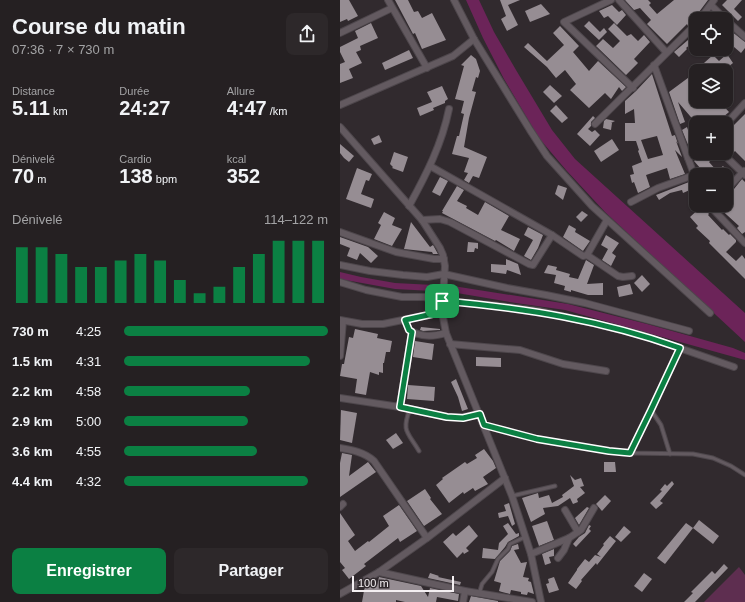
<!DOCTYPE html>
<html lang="fr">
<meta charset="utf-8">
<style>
body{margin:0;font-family:Helvetica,sans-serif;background:#2d282a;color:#f1f3f6;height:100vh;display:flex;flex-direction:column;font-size:15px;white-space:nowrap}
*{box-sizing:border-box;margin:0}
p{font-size:13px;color:#a3a3a5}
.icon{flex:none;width:22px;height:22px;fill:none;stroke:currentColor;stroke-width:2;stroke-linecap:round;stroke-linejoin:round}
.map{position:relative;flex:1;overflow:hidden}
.panel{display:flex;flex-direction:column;background:#252022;width:340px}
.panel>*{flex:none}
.controls{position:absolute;left:349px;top:12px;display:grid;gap:8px}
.controls a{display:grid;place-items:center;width:44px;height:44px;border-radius:8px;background:#252022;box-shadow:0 1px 3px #0004,0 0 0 1px #423e40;font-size:20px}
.scale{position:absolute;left:12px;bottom:10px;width:102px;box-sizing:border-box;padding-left:4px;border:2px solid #f4eff2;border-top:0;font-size:11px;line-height:14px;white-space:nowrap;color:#f4eff2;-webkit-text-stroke:3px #312a2e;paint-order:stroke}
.pin{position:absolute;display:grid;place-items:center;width:34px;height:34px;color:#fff;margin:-17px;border-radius:8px;box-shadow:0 2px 6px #0006}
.round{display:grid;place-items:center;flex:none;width:42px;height:42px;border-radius:8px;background:#2d282a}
.overview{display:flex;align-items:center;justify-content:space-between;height:68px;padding:0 12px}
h1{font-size:22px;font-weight:700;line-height:30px}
.metrics{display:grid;grid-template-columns:repeat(3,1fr);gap:6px;height:68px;padding:4px 12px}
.metrics div{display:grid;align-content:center}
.metrics b{font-size:20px;font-weight:700}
.metrics small{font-size:11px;font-weight:400}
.metrics p{font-size:11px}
.chart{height:112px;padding:8px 12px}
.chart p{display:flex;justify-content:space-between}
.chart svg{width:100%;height:72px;margin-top:4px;stroke:#0b8043;stroke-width:6}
.primary-button{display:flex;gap:8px;margin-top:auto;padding:8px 12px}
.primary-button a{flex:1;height:46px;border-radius:8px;background:#0b8043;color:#fff;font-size:16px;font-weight:700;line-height:46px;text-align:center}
.primary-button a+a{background:#2d282a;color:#f1f3f6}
ul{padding:0 12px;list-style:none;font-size:13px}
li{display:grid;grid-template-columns:64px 48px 1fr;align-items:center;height:30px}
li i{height:10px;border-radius:5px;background:#0b8043}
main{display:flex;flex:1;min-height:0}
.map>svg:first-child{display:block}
.green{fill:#5e2e50}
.water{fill:#6c2459}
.building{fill:#968d93;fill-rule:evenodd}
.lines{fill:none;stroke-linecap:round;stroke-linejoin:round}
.lane-casing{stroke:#4e474c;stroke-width:5}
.street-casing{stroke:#4e474c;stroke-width:8}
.lane{stroke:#635a60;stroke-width:3}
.street{stroke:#635a60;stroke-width:6}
.route-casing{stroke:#fff;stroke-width:8}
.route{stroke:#0b8043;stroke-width:5}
</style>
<main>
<section class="panel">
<div class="overview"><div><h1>Course du matin</h1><p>07:36 · 7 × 730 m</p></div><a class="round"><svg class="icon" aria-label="share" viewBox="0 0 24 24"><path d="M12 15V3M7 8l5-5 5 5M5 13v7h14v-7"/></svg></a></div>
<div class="metrics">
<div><p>Distance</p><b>5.11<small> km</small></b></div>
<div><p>Durée</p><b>24:27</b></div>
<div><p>Allure</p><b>4:47<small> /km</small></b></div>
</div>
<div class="metrics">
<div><p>Dénivelé</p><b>70<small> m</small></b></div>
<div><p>Cardio</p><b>138<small> bpm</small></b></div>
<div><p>kcal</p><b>352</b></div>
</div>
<div class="chart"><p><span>Dénivelé</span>114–122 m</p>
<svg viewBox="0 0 160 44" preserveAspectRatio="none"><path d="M5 44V10M15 44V10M25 44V14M35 44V22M45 44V22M55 44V18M65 44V14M75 44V18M85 44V30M95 44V38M105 44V34M115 44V22M125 44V14M135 44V6M145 44V6M155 44V6"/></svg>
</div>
<ul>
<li><b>730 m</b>4:25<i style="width:100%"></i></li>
<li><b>1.5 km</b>4:31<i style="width:91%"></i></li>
<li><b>2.2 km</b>4:58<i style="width:62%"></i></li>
<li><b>2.9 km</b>5:00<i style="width:61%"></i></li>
<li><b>3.6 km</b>4:55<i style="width:65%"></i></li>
<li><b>4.4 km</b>4:32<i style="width:90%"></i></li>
</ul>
<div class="primary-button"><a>Enregistrer</a><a>Partager</a></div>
</section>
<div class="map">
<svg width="405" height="602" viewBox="0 0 405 602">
<rect width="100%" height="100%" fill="#312a2e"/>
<polygon class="green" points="399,567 405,575 405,602 364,602"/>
<g class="water">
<polygon points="126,0 139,0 154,32 176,70 212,130 235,159 405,313 405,342 265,212 226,170 199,138 164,79 143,38"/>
<polygon points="0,272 21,277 55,283 113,286 228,304 307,324 393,348 405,353 405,360 225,310 176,303 111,292 55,289 0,279"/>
</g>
<g class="building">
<polygon points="0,0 9,0 18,16 8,21 7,19 0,22"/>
<polygon points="55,0 68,0 74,12 78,11 82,18 92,13 106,40 82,49 75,33 73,34"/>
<polygon points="160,0 180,0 168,5 178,25 167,31 161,19 166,16"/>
<polygon points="285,0 308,0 311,3 309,5 317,14 334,0 368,0 356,16 356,20 348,26 347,24 327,44 307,24 311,20 300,8 294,10"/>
<polygon points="387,0 402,0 394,9 402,17 398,21 382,5"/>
<polygon points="201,4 210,14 190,22 185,11"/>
<polygon points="272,5 279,12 282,10 286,15 277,25 268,16 264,18 259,11"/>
<polygon points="249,21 260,32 264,28 267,32 259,40 244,26"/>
<polygon points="31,23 38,38 20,46 21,50 16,52 22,63 9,69 13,78 0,83 0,64 5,62 0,52 0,47 18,38 15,31"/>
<polygon points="274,23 287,36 291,34 298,41 304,35 310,42 294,59 298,63 286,75 256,46 263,39 273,48 280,41 268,29"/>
<polygon points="220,26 239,46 233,52 249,71 258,61 286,87 282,91 279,87 271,99 265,93 249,108 230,90 236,84 225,70 216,78 207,67 184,47 188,43 207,61 224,45 213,33"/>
<polygon points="356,30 356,40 346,48 347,49 339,57 334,52 355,34 354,33"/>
<polygon points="391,31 405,42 405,48 401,53 386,40 386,36"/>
<polygon points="69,50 73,58 45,70 42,63"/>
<polygon points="387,54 393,63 383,71 372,71 364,63 373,55 379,61"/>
<polygon points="131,55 136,59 140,71 138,78 136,77 132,91 136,92 129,118 124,147 147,157 139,178 133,176 129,183 124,180 128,173 124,172 129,158 112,154 117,136 119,136 124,114 121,113 124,101 115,99 124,66 121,65"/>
<polygon points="356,72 356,101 367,101 369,108 377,101 379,101 389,112 376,123 356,123 338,102 345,122 340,124 329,92"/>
<path d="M312 74 332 136 335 135 338 144 336 141 342 157 335 150 345 174 330 179 327 168 306 175 310 187 298 193 294 182 292 183 290 175 294 174 292 166 302 162 298 151 299 150 296 141H285V123H295L294 109 285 114V101L296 91ZM317 136 323 155 308 159 301 140Z"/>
<polygon points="210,85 222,96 214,103 203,92"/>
<polygon points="102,86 108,99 105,101 105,103 93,108 94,110 80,116 77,108 92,102 87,92"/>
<polygon points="216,105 228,118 222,123 210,111"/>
<polygon points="405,114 405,161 395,151 393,153 387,147 389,145 386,141 386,133"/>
<polygon points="253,116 255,118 251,122 251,126 248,129 252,132 255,130 260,135 250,146 237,134"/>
<polygon points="266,119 275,121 271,123 272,123 271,130 263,128 264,121"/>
<polygon points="347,127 353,145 349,147 342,130"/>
<polygon points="39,135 42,142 34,145 31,139"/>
<polygon points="272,139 279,150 261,162 254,151"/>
<polygon points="0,144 14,156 9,162 4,158 0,153"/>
<polygon points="54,152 68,157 63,172 52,168 53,167 50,164"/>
<polygon points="363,153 378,153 369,162 377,171 383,166 391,175 359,175 358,172 361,169 354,161"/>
<polygon points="17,168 32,174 29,181 26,180 21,194 34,199 31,208 6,199"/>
<polygon points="100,177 108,181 100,196 92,192"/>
<polygon points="402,179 405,182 405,232 402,234 397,228 399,226 376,205 386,205 386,199"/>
<polygon points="349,182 352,189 343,193 342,190 330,193 319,200 316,195"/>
<polygon points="218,185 227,188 223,200 215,194"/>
<polygon points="117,186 124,190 117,201 127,206 126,208 138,215 145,202 169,216 161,230 180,239 174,251 156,240 155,241 102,213 103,211 102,211"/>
<polygon points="362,206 369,214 368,215 382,230 383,229 389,235 390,234 396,240 396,242 386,252 396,261 402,255 405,259 405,279 369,243 370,241 356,228 358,226 350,217"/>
<polygon points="242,211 248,215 241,222 236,217"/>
<polygon points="44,212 55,218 52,225 62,229 52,246 34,239 41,225 38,223"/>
<polygon points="71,222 90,247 93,245 98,254 93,254 92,252 64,249"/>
<polygon points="229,225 236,229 235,232 250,241 243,251 223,237"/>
<polygon points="188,227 203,235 198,248 191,260 184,256 193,240 184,235"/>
<polygon points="266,235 279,243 272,253 276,256 271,266 262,260 268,249 261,245"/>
<polygon points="0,237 28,247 38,256 31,263 20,253 17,260 7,256 10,248 0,244"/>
<polygon points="128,242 138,243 138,249 135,248 134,252 127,252"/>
<polygon points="166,259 178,264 181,275 167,270 166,274 151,272 151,264 166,265"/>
<polygon points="246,260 254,265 247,284 263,283 263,295 248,295 231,290 231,292 224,290 225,286 214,283 216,275 204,273 208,265 217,267 216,270 230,274 229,277 238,279"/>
<polygon points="302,275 310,284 302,292 294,283"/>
<polygon points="290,284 293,294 279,297 277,287"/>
<polygon points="81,327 100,329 100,330 83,331 80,330"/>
<polygon points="15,329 38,334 37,338 52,341 50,352 46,352 44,363 43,363 43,373 39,372 39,375 30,372 26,395 15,393 17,379 0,376 2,364 4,364 9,337 13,338"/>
<polygon points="75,341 94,344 92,360 73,357"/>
<polygon points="136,357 161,358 161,367 136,366"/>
<polygon points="116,379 128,409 122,411 118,397 111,382"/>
<polygon points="68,385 95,387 94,401 67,399"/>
<polygon points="1,410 17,413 12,443 0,440"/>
<polygon points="56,433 63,443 53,449 46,440"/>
<polygon points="144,449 153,461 156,468 143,477 148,484 135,491 133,488 124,494 123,492 109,503 96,485 103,479 102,478 125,462 127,464 137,458 135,455"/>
<polygon points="2,453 12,455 9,476 28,462 36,472 0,497 0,463"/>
<polygon points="264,462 275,462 276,472 264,472"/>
<polygon points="230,475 235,480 241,478 244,486 240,487 245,493 237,499 238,502 233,504 230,498 218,506 203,508 205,514 191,522 182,498 198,493 199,498 209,495 212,503 223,497 222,495 234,486"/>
<polygon points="332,481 334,484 320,501 323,503 316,509 310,503 322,491 320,490 325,484 327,486"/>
<polygon points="85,489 91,498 90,499 102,514 84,526 67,501"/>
<polygon points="265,495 271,501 262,511 256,504"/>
<polygon points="169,503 175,524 172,526 168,516 159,518 158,513 166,511 164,505"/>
<polygon points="59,505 77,531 60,542 58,538 24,564 26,566 9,579 2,570 5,568 0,562 0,513 15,535 8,541 15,551 28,541 29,542 49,526 43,516"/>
<polygon points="247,507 249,508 239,525 235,518"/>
<polygon points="359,520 379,536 373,544 353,528"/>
<polygon points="207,521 214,540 199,546 192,526"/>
<polygon points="168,523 176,534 179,533 179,536 168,542 165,547 155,559 142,558 143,548 158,550 159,543 168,534 163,526"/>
<polygon points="346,523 353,528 325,564 317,558"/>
<polygon points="129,525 138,536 126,548 129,551 124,554 123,552 117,558 103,542 113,533 116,536"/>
<polygon points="249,525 251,526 249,529 251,531 236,547 233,544 239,537 245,533"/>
<polygon points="284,526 291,532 281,542 275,537"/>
<polygon points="270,536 276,541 257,565 256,563 241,580 242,581 236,589 228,583 237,570 237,569 245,559 249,562 255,555 261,557 257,554 264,545 263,544"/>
<polygon points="178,544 179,549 174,550 181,563 187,562 183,577 189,578 188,581 191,582 194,594 188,592 187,595 181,594 181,592 171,590 170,594 162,592 159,591 161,583 154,581 160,561 170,551 172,546"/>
<polygon points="214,549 214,556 209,557 211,563 205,565 202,554"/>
<polygon points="384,564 388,568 355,602 344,602 353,593 351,592 372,571 375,574"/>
<polygon points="90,573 99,576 98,577 121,582 120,585 88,578"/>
<polygon points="304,573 312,579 302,592 294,586"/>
<polygon points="39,577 81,586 88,597 90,588 119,594 118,601 97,597 96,602 65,602 56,600 56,602 22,602 25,585 37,585"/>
<polygon points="214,577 219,590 209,593 206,584 209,583 208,579"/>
<polygon points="131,596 158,601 158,602 129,602"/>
</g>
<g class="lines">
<defs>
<g id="lane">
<path d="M70 409C61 432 68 432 79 451"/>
<polyline points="311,410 321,425 330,454"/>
<polyline points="144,425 197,439 269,451 289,453 353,454 373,458 391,466 405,475"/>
<polyline points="289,453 311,410 339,348"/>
<polyline points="172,496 215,486"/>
<polyline points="139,594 142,584 152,572 158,559 168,549 170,544 185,537"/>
</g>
<g id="street">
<polyline points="48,0 87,68"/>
<polyline points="114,0 134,39 190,130 207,156 252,206 370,313"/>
<polyline points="271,0 224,22 293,88"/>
<polyline points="279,0 326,52"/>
<polyline points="371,5 385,19"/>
<polyline points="360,19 374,0"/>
<polyline points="386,20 405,37"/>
<polyline points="0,33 52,8"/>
<polyline points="314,65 356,180"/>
<polyline points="0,105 113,56 134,39"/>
<polyline points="255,124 356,24"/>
<polyline points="386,124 405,103"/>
<polyline points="0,127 82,220 100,248 103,255 105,266 102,312 106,333 172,496 191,554 201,602"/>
<polyline points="382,153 405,175"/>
<polyline points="348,158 356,152"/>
<polyline points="90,166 212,235 243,256 247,255 267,220"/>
<polyline points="386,190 404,171"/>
<polyline points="291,202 318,188 354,175"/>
<polyline points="369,205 405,243"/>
<path d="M69 206C86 175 102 144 109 109"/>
<polyline points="82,220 100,219 110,222 189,264 193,265 212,235"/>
<polyline points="0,232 56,252 94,259 104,259"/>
<polyline points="247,255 278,276 283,277 292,276"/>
<polyline points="0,265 30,271 63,275 87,277 104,274 167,288 206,295 245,303 349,331"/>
<polyline points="0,282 26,290 62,297 84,297 103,301 151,305 199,311 249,322 302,335 394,367"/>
<polyline points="0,320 22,324 43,324 102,312"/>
<path d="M65 320 69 330C81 337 92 337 106 333"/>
<polyline points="110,344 180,350 223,364 266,371"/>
<polyline points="0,356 3,321"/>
<polyline points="0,398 60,407 107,417 123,417 140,414"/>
<polyline points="60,407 72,332"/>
<path d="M0 448C12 450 24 452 34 461L87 538"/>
<polyline points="0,507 3,504"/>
<polyline points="225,510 238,532"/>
<polyline points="191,554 229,538 241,530 254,508"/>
<polyline points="218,558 224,550 229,538"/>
<polyline points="39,572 125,591 192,602"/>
<polyline points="0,594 39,572 87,538 165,478"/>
<polyline points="123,602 125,591"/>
</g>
</defs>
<use href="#lane" class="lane-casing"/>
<use href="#street" class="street-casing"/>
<use href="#lane" class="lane"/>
<use href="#street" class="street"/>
</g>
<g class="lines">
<defs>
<path id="route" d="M102 301C185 308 261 320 340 348L311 410 290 453 269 451 197 439 144 425 140 414 123 418 107 417 60 407 72 332 69 330 65 320 102 312Z"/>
</defs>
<use href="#route" class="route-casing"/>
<use href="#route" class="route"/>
</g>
</svg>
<div class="controls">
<a><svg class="icon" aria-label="locate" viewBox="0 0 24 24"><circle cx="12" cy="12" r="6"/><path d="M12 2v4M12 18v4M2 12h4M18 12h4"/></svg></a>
<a><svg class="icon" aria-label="layers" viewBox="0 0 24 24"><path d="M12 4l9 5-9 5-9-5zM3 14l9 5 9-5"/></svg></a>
<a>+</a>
<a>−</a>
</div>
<div class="scale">100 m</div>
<div class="pin" style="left:102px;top:301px;background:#1e9e55"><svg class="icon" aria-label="arrive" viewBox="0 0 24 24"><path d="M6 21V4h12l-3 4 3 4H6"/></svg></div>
</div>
</main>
